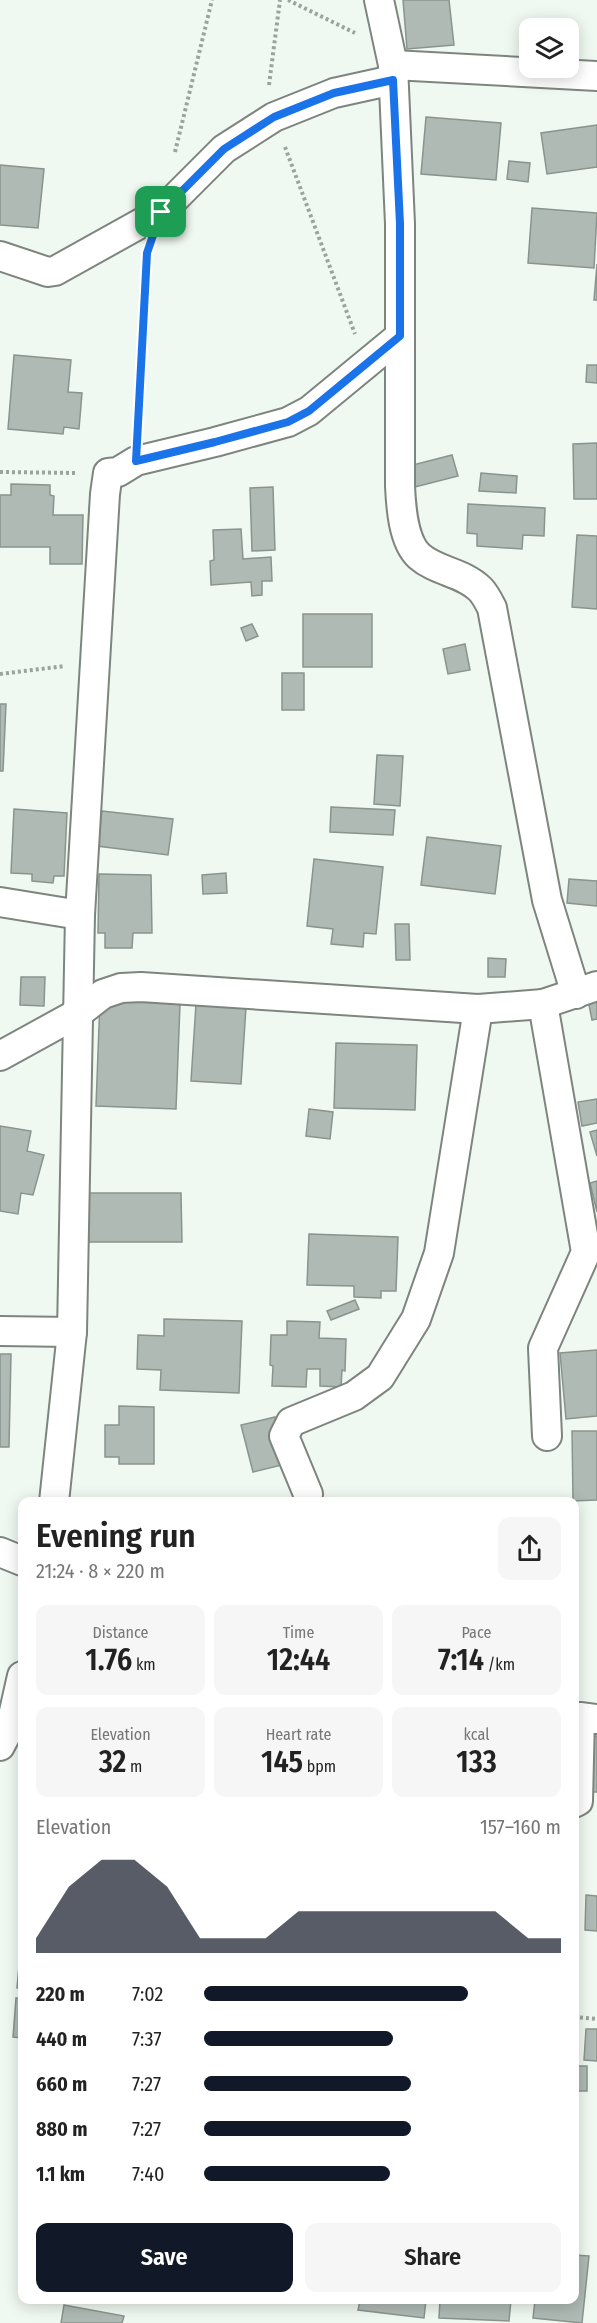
<!DOCTYPE html>
<meta charset="utf-8">
<style>
body{margin:0;font-family:"Fira Sans Condensed",sans-serif;background:#f6f6f6;color:#222;height:100vh;display:flex;flex-direction:column;font-size:22px;white-space:nowrap}
*{box-sizing:border-box;margin:0}
p{font-size:20px;color:#767676}
.icon{flex:none;width:33px;height:33px;fill:none;stroke:currentColor;stroke-width:2;stroke-linecap:round;stroke-linejoin:round}
.map{position:relative;flex:1;overflow:hidden}
.drawer{position:absolute;left:18px;top:1497px;width:561px;height:807px;display:flex;flex-direction:column;background:#fff;border-radius:12px;box-shadow:0 3px 15px #0003}
.drawer>*{flex:none}
.buttons{position:absolute;left:519px;top:18px;display:grid;gap:12px}
.buttons a{display:grid;place-items:center;width:60px;height:60px;border-radius:12px;background:#fff;box-shadow:0 3px 15px #0003;font-size:30px}
.pin{position:absolute;display:grid;place-items:center;width:51px;height:51px;color:#fff;margin:-26px;border-radius:12px;box-shadow:0 3px 9px #0006}
.round{display:grid;place-items:center;flex:none;width:63px;height:63px;border-radius:12px;background:#f6f6f6}
.headline{display:flex;align-items:center;justify-content:space-between;height:102px;padding:0 18px}
h1{font-size:33px;font-weight:600;line-height:45px}
.metrics{display:grid;grid-template-columns:repeat(3,1fr);gap:9px;height:102px;padding:6px 18px}
.metrics div{display:grid;align-content:center;border-radius:12px;background:#f6f6f6;text-align:center}
.metrics b{font-size:30px;font-weight:600}
.metrics small{font-size:16px;font-weight:400}
.metrics p{font-size:16px}
.chart{height:168px;padding:12px 18px}
.chart p{display:flex;justify-content:space-between}
.chart svg{width:100%;height:108px;margin-top:6px;fill:#111827;opacity:.7}
.primary-button{display:flex;gap:12px;margin-top:auto;padding:12px 18px}
.primary-button a{flex:1;height:69px;border-radius:12px;background:#111827;color:#fff;font-size:24px;font-weight:600;line-height:69px;text-align:center}
.primary-button a+a{background:#f6f6f6;color:#222}
ul{padding:0 18px;list-style:none;font-size:20px}
li{display:grid;grid-template-columns:96px 72px 1fr;align-items:center;height:45px}
li i{height:15px;border-radius:8px;background:#111827}
.map>svg:first-child{display:block}
.building{fill:#afbab5;stroke:#89948f;stroke-width:1.5}
.lines{fill:none;stroke-linecap:round;stroke-linejoin:round}
.street-casing{stroke:#7d857e;stroke-width:32}
.path{stroke:#9ca39d;stroke-width:4;stroke-dasharray:3 3;stroke-linecap:butt}
.street{stroke:#fff;stroke-width:28}
.route-casing{stroke:#fff;stroke-width:12}
.route{stroke:#1a73e8;stroke-width:8}
</style>
<div class="map">
<svg width="597" height="2323" viewBox="0 0 597 2323">
<rect width="100%" height="100%" fill="#f0f9f1"/>
<g class="building">
<polygon points="403,0 449,0 454,45 407,49"/>
<polygon points="426,117 501,123 496,180 421,174"/>
<polygon points="597,125 597,167 547,174 541,133"/>
<polygon points="509,161 530,163 528,182 507,179"/>
<polygon points="0,165 44,169 38,228 0,225"/>
<polygon points="532,208 597,213 594,268 528,263"/>
<polygon points="597,264 597,300 594,300"/>
<polygon points="14,355 71,360 68,392 82,393 79,429 64,427 63,434 8,429"/>
<polygon points="587,365 597,365 597,383 586,382"/>
<polygon points="597,443 597,499 574,499 573,444"/>
<polygon points="452,455 458,476 407,489 405,467"/>
<polygon points="481,473 517,476 516,493 479,491"/>
<polygon points="11,484 50,485 50,495 54,496 53,515 83,515 82,564 50,564 50,547 0,547 0,495 11,495"/>
<polygon points="273,487 275,550 252,551 250,488"/>
<polygon points="468,504 545,508 544,536 523,535 522,549 477,546 477,534 467,533"/>
<polygon points="241,529 243,559 271,557 272,581 262,581 262,595 252,596 251,582 211,585 210,561 214,560 213,530"/>
<polygon points="577,535 597,536 597,609 572,607"/>
<rect x="303" y="614" width="69" height="53"/>
<polygon points="252,624 258,636 246,641 241,628"/>
<polygon points="465,644 470,670 448,674 443,649"/>
<rect x="282" y="673" width="22" height="37"/>
<polygon points="0,704 6,704 3,771 0,771"/>
<polygon points="377,755 403,756 400,806 374,804"/>
<polygon points="331,807 395,810 393,835 330,832"/>
<polygon points="14,809 67,813 64,876 54,876 53,883 32,881 32,874 11,873"/>
<polygon points="102,811 173,819 168,855 97,846"/>
<polygon points="427,837 501,846 495,894 421,885"/>
<polygon points="314,859 383,867 376,934 364,933 363,947 331,944 333,929 307,926"/>
<polygon points="226,873 227,893 203,894 202,875"/>
<polygon points="99,874 151,875 152,933 133,933 132,948 105,948 105,933 98,933"/>
<polygon points="569,879 597,881 597,906 567,903"/>
<polygon points="395,924 409,924 410,960 396,960"/>
<polygon points="488,958 506,959 505,977 488,977"/>
<polygon points="21,977 45,977 44,1006 20,1005"/>
<polygon points="597,993 597,1019 592,1020 587,995"/>
<polygon points="100,1000 180,1004 176,1109 96,1106"/>
<polygon points="196,1004 246,1007 241,1084 191,1081"/>
<polygon points="336,1043 417,1045 415,1110 334,1108"/>
<polygon points="597,1099 597,1123 582,1126 578,1102"/>
<polygon points="309,1109 333,1112 330,1139 306,1136"/>
<polygon points="0,1126 31,1131 27,1151 44,1155 33,1195 21,1193 18,1214 0,1211"/>
<polygon points="597,1130 597,1156 590,1132"/>
<polygon points="597,1181 597,1212 590,1183"/>
<polygon points="89,1193 181,1193 182,1242 89,1242"/>
<polygon points="309,1234 398,1237 396,1291 381,1291 381,1298 354,1297 354,1286 307,1285"/>
<polygon points="355,1300 359,1309 331,1320 327,1311"/>
<polygon points="164,1319 242,1321 239,1393 160,1390 161,1370 137,1369 138,1335 164,1336"/>
<polygon points="287,1321 320,1322 319,1338 346,1339 345,1371 342,1370 341,1387 320,1386 320,1369 307,1369 306,1387 272,1386 273,1366 270,1365 271,1335 287,1335"/>
<polygon points="597,1350 597,1416 566,1419 560,1353"/>
<polygon points="0,1354 11,1354 9,1447 0,1447"/>
<polygon points="119,1406 154,1407 154,1464 119,1464 119,1457 105,1457 105,1425 119,1425"/>
<polygon points="275,1417 286,1464 253,1472 241,1425"/>
<polygon points="572,1431 597,1431 597,1500 573,1501"/>
<rect x="589" y="1736" width="8" height="56"/>
<polygon points="586,1895 597,1896 597,1931 585,1930"/>
<polygon points="22,1933 22,1989 17,1988"/>
<polygon points="16,1998 22,1998 22,2038 13,2037"/>
<polygon points="586,2029 597,2029 597,2061 584,2060"/>
<rect x="574" y="2066" width="13" height="25"/>
<polygon points="574,2255 589,2256 582,2323 533,2318 535,2300 574,2300"/>
<polygon points="360,2300 426,2300 424,2318 358,2310"/>
<polygon points="440,2300 511,2300 509,2321 439,2318"/>
<polygon points="64,2305 124,2316 122,2323 61,2323"/>
</g>
<g class="lines">
<defs>
<g id="street">
<path d="M379 0 393 65 400 224V486C401 507 403 541 419 556 437 572 463 572 480 589 485 594 489 602 492 608L547 900 576 994"/>
<polyline points="393,65 597,76"/>
<polyline points="0,256 48,272 55,271 161,212 224,149 274,117 334,93 393,80"/>
<polyline points="0,902 80,915"/>
<polyline points="543,1004 586,1252 543,1348 547,1436"/>
<polyline points="0,1056 80,1012 103,994 121,988 141,987 478,1009 543,1004 597,986"/>
<polyline points="0,1331 72,1332"/>
<polyline points="308,1494 284,1436 291,1422 354,1396 380,1377 416,1319 439,1253 478,1009"/>
<polyline points="54,1502 72,1332 80,915 105,494 108,473 118,472 136,461 215,442 288,422 309,411 400,336"/>
<polyline points="0,1552 22,1561"/>
<polyline points="0,1746 11,1725 22,1676"/>
<polyline points="574,1803 578,1801 580,1717 597,1719"/>
</g>
</defs>
<use href="#street" class="street-casing"/>
<g class="path">
<polyline points="288,0 355,33"/>
<polyline points="269,85 280,0"/>
<polyline points="285,147 355,334"/>
<polyline points="175,152 212,0"/>
<polyline points="137,430 147,255"/>
<polyline points="0,472 77,473"/>
<polyline points="0,674 65,666"/>
<polyline points="574,2017 597,2019"/>
</g>
<use href="#street" class="street"/>
</g>
<g class="lines">
<defs>
<polygon id="route" points="393,80 400,224 400,336 309,411 288,422 215,442 136,461 147,253 161,212 224,149 274,117 334,93"/>
</defs>
<use href="#route" class="route-casing"/>
<use href="#route" class="route"/>
</g>
</svg>
<div class="buttons">
<a><svg class="icon" aria-label="layers" viewBox="0 0 24 24"><path d="M12 4l9 5-9 5-9-5zM3 14l9 5 9-5"/></svg></a>
</div>
<div class="pin" style="left:161px;top:212px;background:#1e9e55"><svg class="icon" aria-label="arrive" viewBox="0 0 24 24"><path d="M6 21V4h12l-3 4 3 4H6"/></svg></div>
<section class="drawer">
<div class="headline"><div><h1>Evening run</h1><p>21:24 · 8 × 220 m</p></div><a class="round"><svg class="icon" aria-label="share" viewBox="0 0 24 24"><path d="M12 15V3M7 8l5-5 5 5M5 13v7h14v-7"/></svg></a></div>
<div class="metrics">
<div><p>Distance</p><b>1.76<small> km</small></b></div>
<div><p>Time</p><b>12:44</b></div>
<div><p>Pace</p><b>7:14<small> /km</small></b></div>
</div>
<div class="metrics">
<div><p>Elevation</p><b>32<small> m</small></b></div>
<div><p>Heart rate</p><b>145<small> bpm</small></b></div>
<div><p>kcal</p><b>133</b></div>
</div>
<div class="chart"><p><span>Elevation</span>157–160 m</p>
<svg viewBox="0 0 160 44" preserveAspectRatio="none"><path d="M0 44V38L10 17L20 6L30 6L40 17L50 38L60 38L70 38L80 27L90 27L100 27L110 27L120 27L130 27L140 27L150 38L160 38V44z"/></svg>
</div>
<ul>
<li><b>220 m</b>7:02<i style="width:74%"></i></li>
<li><b>440 m</b>7:37<i style="width:53%"></i></li>
<li><b>660 m</b>7:27<i style="width:58%"></i></li>
<li><b>880 m</b>7:27<i style="width:58%"></i></li>
<li><b>1.1 km</b>7:40<i style="width:52%"></i></li>
</ul>
<div class="primary-button"><a>Save</a><a>Share</a></div>
</section>
</div>
